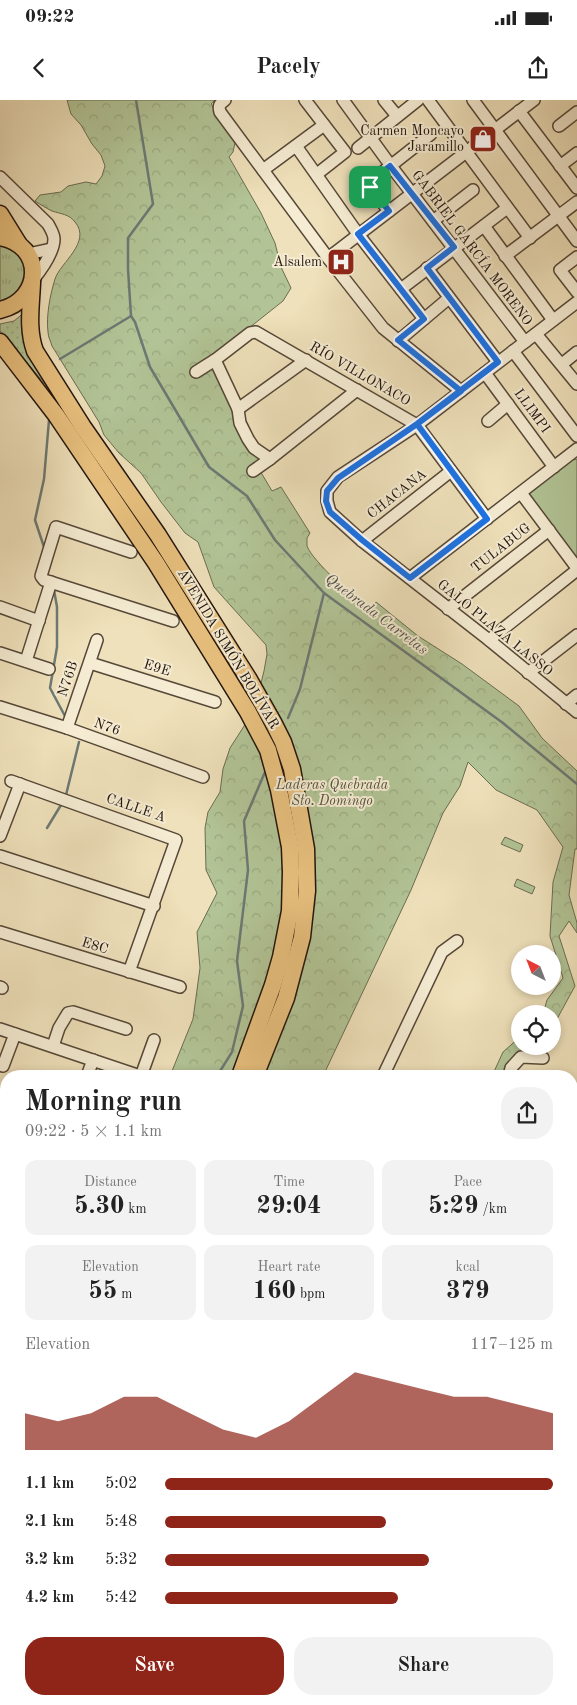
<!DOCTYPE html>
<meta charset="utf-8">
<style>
body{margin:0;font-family:"Old Standard TT",serif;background:#f2f2f2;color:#222;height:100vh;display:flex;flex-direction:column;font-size:19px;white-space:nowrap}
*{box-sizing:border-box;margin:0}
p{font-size:16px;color:#767676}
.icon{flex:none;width:28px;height:28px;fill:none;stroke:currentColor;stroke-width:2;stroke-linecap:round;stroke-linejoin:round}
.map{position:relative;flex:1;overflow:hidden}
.details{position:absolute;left:0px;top:970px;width:578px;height:635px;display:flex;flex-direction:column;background:#fff;border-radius:20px 20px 0 0;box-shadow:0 2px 8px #0003}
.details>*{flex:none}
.needle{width:32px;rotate:318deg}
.controls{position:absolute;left:511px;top:845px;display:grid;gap:10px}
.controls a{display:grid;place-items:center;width:50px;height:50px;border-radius:50%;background:#fff;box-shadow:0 2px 8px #0003;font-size:25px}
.pin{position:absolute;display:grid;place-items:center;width:42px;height:42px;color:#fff;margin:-21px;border-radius:10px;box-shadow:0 2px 8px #0006}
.round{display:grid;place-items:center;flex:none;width:52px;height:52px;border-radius:20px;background:#f2f2f2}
.headline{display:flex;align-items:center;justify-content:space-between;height:85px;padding:0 25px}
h1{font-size:28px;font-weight:600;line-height:38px}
.stats{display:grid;grid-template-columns:repeat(3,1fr);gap:8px;height:85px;padding:5px 25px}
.stats div{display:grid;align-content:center;border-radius:12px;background:#f2f2f2;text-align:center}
.stats b{font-size:25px;font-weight:600}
.stats small{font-size:14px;font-weight:400}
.stats p{font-size:14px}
.chart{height:140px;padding:10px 25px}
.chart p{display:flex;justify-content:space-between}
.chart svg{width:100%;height:90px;margin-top:5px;fill:#8f2418;opacity:.7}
.cta{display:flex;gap:10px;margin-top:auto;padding:10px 25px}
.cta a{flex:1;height:58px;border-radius:20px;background:#8f2418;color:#fff;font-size:20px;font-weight:600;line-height:58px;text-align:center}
.cta a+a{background:#f2f2f2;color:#222}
ul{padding:0 25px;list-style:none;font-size:16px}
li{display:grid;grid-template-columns:80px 60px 1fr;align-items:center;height:38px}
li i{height:12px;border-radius:6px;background:#8f2418}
.status{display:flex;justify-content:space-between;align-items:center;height:35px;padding:0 25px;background:#fff;direction:ltr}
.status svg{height:14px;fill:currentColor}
header{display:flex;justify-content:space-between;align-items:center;height:65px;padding:0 25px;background:#fff;font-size:22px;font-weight:600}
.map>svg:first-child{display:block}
.grass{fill:url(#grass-dots);stroke:#6a6c52}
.forest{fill:url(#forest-crowns);stroke:#6a6c52}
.park{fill:url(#park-tufts);stroke:#6a6c52}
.garden{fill:#b2c496;stroke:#6a6c52}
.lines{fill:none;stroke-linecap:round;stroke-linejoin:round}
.stream{stroke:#6c7974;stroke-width:2.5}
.minor-casing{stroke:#564838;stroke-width:14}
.highway-casing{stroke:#23150d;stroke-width:19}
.minor{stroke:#f5ecd3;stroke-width:11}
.highway{stroke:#e8c07e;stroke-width:16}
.route-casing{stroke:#fff;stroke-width:10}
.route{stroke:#1a73e8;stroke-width:6}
.labels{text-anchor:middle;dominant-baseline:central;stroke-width:4;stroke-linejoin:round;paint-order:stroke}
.poi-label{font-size:14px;fill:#23150d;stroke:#f5ecd3;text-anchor:end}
.street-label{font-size:14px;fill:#23150d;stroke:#f5ecd3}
.park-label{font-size:14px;font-style:italic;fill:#55523d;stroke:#f5ecd3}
.water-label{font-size:15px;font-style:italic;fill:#4e4f49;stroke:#f5ecd3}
</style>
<div class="status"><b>09:22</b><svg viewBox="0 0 49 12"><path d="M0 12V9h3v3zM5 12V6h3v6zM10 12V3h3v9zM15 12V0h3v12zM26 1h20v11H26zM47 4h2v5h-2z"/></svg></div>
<header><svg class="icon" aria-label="back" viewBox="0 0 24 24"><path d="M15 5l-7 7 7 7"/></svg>Pacely<svg class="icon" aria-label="share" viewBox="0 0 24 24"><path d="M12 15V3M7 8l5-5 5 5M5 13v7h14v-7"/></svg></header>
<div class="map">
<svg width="577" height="1605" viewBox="0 0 577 1605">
<defs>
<pattern id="grass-dots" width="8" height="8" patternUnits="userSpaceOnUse" patternTransform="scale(1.25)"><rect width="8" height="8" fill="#b2c496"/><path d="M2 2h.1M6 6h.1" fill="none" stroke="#99a880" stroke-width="1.8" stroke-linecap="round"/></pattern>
<pattern id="forest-crowns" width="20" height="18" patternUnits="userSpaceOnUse" patternTransform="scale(1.25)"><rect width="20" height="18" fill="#b2c496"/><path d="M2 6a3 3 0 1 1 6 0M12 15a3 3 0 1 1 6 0" fill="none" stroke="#99a880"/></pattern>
<pattern id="park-tufts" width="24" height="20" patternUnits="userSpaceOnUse" patternTransform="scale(1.25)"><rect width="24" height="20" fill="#b2c496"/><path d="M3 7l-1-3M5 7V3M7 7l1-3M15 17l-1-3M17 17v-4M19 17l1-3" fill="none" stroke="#99a880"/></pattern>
</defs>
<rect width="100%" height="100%" fill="#efe1bb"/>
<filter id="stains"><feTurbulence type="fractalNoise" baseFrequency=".004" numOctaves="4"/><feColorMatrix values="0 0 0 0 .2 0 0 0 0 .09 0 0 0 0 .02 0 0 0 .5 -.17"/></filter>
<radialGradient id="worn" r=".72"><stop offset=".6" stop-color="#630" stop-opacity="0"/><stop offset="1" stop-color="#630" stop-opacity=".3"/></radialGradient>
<polygon class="grass" points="25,212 23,237 26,249 167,458 236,576 253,601 288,696 163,461 138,420 124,400 107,382 45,284 0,231 0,224 14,221"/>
<g class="forest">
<path d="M67 0H215L211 4 235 43 233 52 229 57 261 113 275 143 281 167 291 188 283 201 215 255 254 338 266 356 259 369 272 391 281 387 310 433 307 438C307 440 307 443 307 446 313 462 356 499 370 512L376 502 418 536 462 564 519 606 542 638 577 671V749H575L569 795 577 823V833L569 821 559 836 575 886 557 919 553 938 552 914H543L547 900 563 878 550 836 553 782 563 747 537 710 496 690 468 662 460 686 443 713 411 790 323 976H170L193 919 200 868 197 832 217 793 206 770 205 728 208 712 220 692 223 669 230 648 246 623 255 607 264 571 267 554 266 545 214 487 198 442 185 433 161 402 141 373 119 353 104 335 99 322 52 246C51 242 48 237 48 232 46 216 50 195 55 179 60 163 92 142 75 122 69 114 61 114 52 111 46 108 41 105 35 101L40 95 61 92 68 86 86 82 96 84 102 76 105 66 101 55 92 44 81 25 71 14Z"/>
<polygon points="520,937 520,946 550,947 531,957 523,949 509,964 504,976 492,976 503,952"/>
<polygon points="6,1256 6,1392 0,1398 0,1264"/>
<polygon points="120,1599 158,1599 160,1605 116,1605"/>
<polygon points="188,1599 282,1599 289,1605 190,1605"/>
<polygon points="354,1599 487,1599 482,1605 351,1605"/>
</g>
<g class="park">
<path d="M0 145C25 152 27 165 24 188L0 205Z"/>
<polygon points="577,1473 577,1507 571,1504 571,1482"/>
</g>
<g class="garden">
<polygon points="577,359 577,459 527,392 568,361"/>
<polygon points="505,737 523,745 520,752 501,744"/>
<polygon points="517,779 535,787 532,794 514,786"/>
</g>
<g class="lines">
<g class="stream">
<polyline points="136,0 153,104 128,138 128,169 131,216 135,222 150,267 209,367 247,396 275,440 324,493 503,623 577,684"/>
<polyline points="60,259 131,216"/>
<polyline points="45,450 35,420 44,379 49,320"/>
<polyline points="54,490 57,507 57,547 50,588 66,618"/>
<polyline points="288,618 300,589 324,493"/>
<polyline points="66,695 79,642"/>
<polyline points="47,728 61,705"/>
<polyline points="217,976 232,952 243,906 237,861 248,770 244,721 265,672"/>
<polyline points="0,1337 6,1331"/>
<polyline points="571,1440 577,1430"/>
<polyline points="465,1605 470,1599"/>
</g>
<defs>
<g id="minor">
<path d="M225 0C220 4 218 5 220 12L328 158 383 228 461 291"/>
<polyline points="305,0 345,52 317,74"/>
<polyline points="343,0 391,66 525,242"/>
<polyline points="384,0 397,16"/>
<polyline points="428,0 530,138"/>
<polyline points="473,0 577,141"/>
<polyline points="519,11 577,88"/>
<polyline points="559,26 577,12"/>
<polyline points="296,46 358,134 424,219"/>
<polyline points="358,48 418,0"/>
<polyline points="560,66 577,53"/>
<polyline points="263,70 324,25"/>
<path d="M0 77 48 124C50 128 54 134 54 139 54 153 41 170 33 180"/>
<polyline points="389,111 370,87 370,82 431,34"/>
<polyline points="433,121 473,90"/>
<polyline points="484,126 553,220"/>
<polyline points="28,154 51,149"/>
<polyline points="505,156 577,102"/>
<polyline points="577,157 560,170 577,192"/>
<polyline points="328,158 534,0"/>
<polyline points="427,168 498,262"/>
<polyline points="401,189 507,108"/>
<polyline points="577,202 417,325 338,377 327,391 327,401 330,412 362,441 489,540 577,612"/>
<polyline points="536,234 577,284"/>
<polyline points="398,241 449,198"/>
<polyline points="513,251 577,336"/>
<polyline points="215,260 238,309 240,323 248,339 254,348 270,359 357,290"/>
<polyline points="562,264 577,252"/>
<polyline points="196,272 215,260 250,233 256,232 417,325 487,419"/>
<polyline points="485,273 554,367"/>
<polyline points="238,309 306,260"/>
<polyline points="488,321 508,304"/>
<polyline points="253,371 270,359"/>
<polyline points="521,393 577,468"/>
<polyline points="362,441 451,371"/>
<polyline points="131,452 56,427 41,476 44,480 173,521"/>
<polyline points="410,478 577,349"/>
<polyline points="0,507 39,521"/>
<polyline points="448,509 549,430"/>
<polyline points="489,540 577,470"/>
<polyline points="0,553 49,569"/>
<polyline points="26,561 51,482"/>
<polyline points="90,563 215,602"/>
<polyline points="528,573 577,535"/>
<polyline points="566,604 577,595"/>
<polyline points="0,607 67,628 203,677"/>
<polyline points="67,628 97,540"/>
<polyline points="11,681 176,740 129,872"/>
<polyline points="0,736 20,684"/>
<polyline points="0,756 154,806"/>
<polyline points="0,832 180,887"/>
<polyline points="0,887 2,888"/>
<polyline points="0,929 140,976"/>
<polyline points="53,946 59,928 68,913 73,912 126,929"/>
<polyline points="0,965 3,966 15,934"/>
<polyline points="87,976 93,960"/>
<polyline points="141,976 154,940"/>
<polyline points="383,976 442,852 457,841"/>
<polyline points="509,976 511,968 521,957 543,958"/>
<polyline points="577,1029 574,1036 577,1041"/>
<polyline points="0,1044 6,1046"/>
<polyline points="0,1080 6,1058"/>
<polyline points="571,1099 577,1104"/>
<polyline points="571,1157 577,1161"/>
<polyline points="571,1199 577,1191"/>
<polyline points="571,1214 577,1218"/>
<polyline points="571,1265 577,1270"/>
<polyline points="571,1323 577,1328"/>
<polyline points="571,1380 572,1381"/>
<polyline points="0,1497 6,1498"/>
<polyline points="571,1512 577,1515"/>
<polyline points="0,1559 6,1564"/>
<polyline points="53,1599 59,1605"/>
<polyline points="165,1599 167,1605"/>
<polyline points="174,1599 176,1605"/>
<polyline points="570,1599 577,1603"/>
</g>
<g id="highway">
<polyline points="0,114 18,143"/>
<path d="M0 137C45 145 43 200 0 210"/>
<path d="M32 183C31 206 27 229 35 251L83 327 158 435 248 578 274 624 283 642 292 669 306 749 307 791 302 837 286 898 255 976"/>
<polyline points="0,242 56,315 156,463 248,612 268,650 279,690 290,747 291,772 290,811 281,857 273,885 240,976"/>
<polyline points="571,1537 577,1540"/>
<polyline points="571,1556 577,1559"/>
</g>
</defs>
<use href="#minor" class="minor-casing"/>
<use href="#highway" class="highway-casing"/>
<use href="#minor" class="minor"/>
<use href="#highway" class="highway"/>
</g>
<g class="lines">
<defs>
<polyline id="route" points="370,87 389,111 358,134 424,219 398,240 461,291 417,324 487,419 410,478 362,440 330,412 326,401 327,391 338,378 417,324 498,262 427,168 454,147 390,66 370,82 370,87"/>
</defs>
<use href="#route" class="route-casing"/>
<use href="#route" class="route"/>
</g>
<defs>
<symbol id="shop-square" viewBox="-11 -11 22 22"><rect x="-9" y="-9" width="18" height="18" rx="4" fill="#8f2418" stroke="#f5ecd3"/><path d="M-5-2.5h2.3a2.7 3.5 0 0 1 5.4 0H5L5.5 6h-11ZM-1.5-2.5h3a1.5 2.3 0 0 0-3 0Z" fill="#fff"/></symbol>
<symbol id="hospital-square" viewBox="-11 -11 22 22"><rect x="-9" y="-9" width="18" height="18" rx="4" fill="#8f2418" stroke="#f5ecd3"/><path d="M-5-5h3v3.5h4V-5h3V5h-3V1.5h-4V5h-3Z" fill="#fff"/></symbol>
</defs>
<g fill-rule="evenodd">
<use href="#shop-square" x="467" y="23" width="32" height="32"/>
<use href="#hospital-square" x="325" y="146" width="32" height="32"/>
</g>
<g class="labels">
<g class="poi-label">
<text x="464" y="31">Carmen Moncayo<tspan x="464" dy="16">Jaramillo</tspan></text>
<text x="322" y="162">Alsalem</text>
</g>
<g class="street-label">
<text transform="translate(472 148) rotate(53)">GABRIEL GARCÍA MORENO</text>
<text transform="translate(360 274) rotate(30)">RÍO VILLONACO</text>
<text transform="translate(532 311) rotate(54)">LLIMPI</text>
<text transform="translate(397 394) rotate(-38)">CHACANA</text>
<text transform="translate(501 448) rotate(-38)">TULABUG</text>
<text transform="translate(495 528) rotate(39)">GALO PLAZA LASSO</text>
<text transform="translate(228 549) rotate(59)">AVENIDA SIMÓN BOLÍVAR</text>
<text transform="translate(157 568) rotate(17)">E9E</text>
<text transform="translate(68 579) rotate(-71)">N76B</text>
<text transform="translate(107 627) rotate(20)">N76</text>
<text transform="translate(136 708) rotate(19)">CALLE A</text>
<text transform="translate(95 846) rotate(17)">E8C</text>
</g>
<g class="park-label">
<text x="332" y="685">Laderas Quebrada<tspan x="332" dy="16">Sto. Domingo</tspan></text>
</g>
<g class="water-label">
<text transform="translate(376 515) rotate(37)">Quebrada Carretas</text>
</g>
</g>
<rect width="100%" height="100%" filter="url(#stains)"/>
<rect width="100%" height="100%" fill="url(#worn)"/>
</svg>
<div class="controls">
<a><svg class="needle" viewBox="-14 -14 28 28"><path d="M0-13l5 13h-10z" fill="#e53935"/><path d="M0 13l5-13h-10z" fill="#767676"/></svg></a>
<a><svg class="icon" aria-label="locate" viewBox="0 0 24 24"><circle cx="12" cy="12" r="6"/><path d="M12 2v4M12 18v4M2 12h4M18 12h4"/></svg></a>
</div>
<div class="pin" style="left:370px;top:87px;background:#1e9e55"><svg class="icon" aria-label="arrive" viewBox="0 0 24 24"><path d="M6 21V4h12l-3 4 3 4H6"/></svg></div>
<section class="details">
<div class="headline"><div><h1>Morning run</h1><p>09:22 · 5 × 1.1 km</p></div><a class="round"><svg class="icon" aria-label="share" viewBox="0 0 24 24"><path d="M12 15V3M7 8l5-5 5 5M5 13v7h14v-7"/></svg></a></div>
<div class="stats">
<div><p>Distance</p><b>5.30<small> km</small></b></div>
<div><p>Time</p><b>29:04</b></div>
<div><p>Pace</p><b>5:29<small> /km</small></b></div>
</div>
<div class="stats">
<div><p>Elevation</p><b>55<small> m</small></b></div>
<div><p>Heart rate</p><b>160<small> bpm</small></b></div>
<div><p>kcal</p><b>379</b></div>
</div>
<div class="chart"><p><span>Elevation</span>117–125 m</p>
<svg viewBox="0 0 160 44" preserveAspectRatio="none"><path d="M0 44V26L10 30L20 26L30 18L40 18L50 26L60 34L70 38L80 30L90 18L100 6L110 10L120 14L130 18L140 18L150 22L160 26V44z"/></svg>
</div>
<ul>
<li><b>1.1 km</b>5:02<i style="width:100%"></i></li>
<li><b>2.1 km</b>5:48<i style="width:57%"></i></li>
<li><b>3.2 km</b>5:32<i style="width:68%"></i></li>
<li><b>4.2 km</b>5:42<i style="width:60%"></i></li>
</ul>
<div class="cta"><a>Save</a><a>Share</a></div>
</section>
</div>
